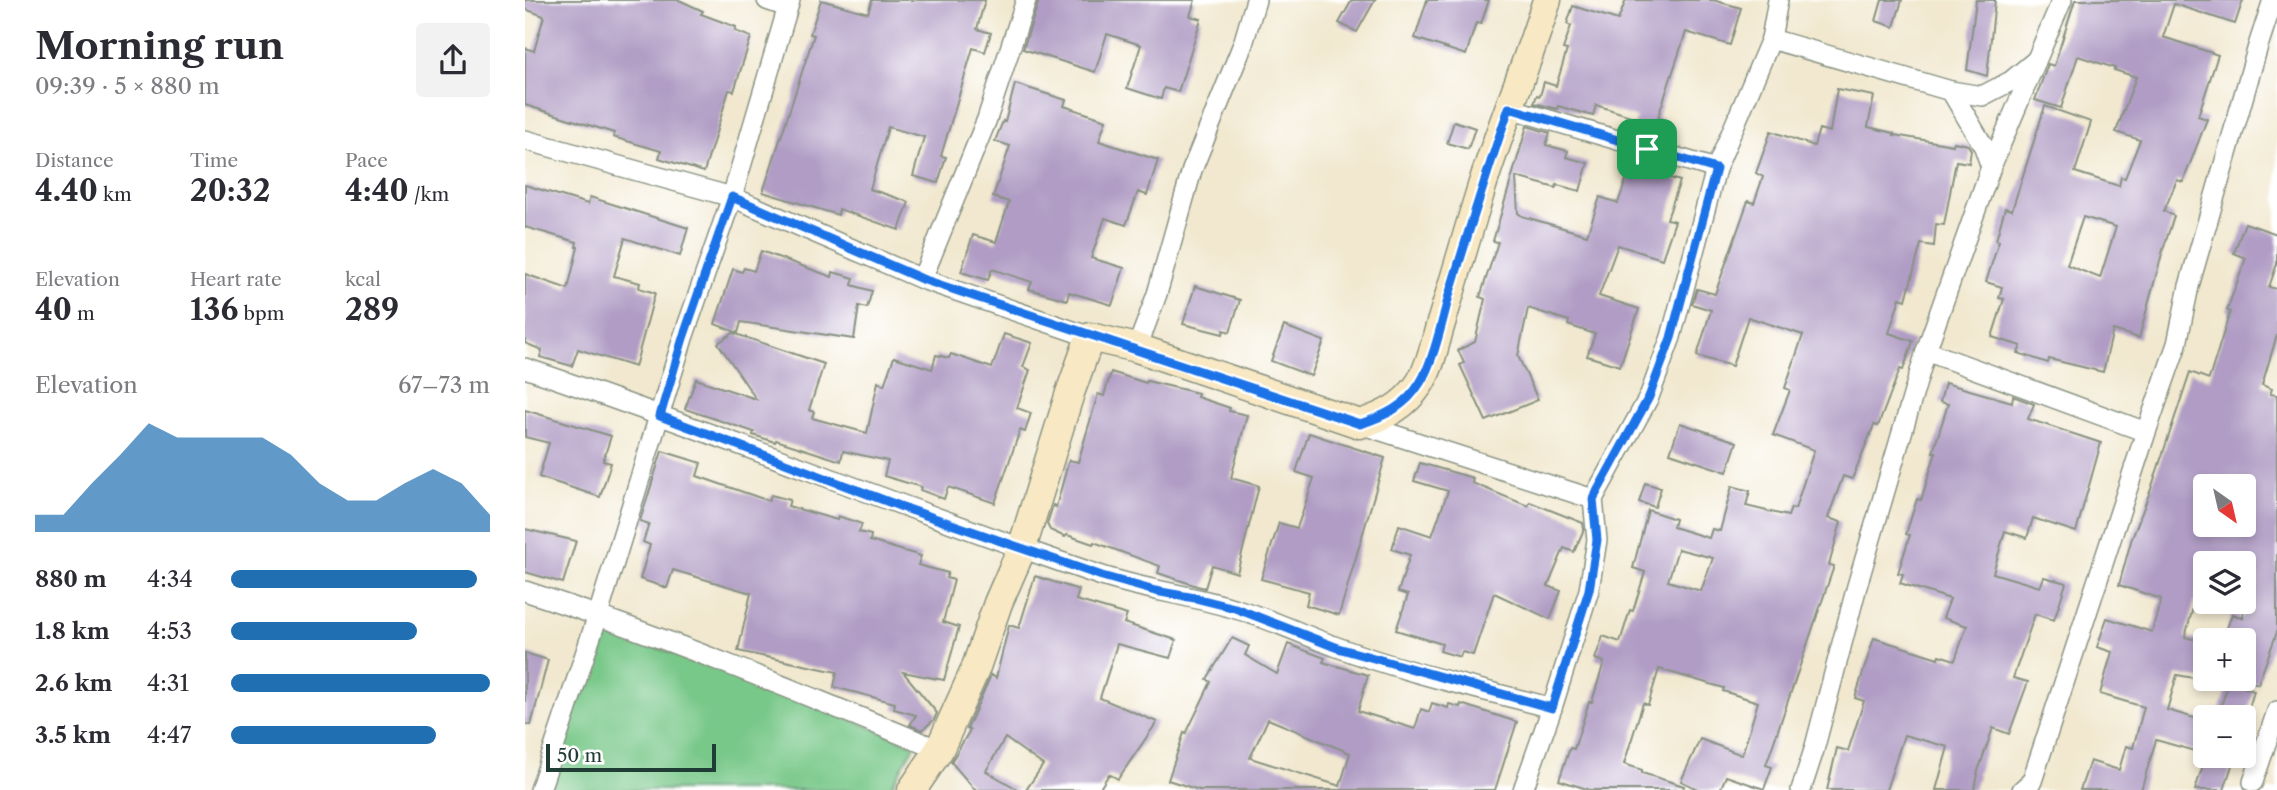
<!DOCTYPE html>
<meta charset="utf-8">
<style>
body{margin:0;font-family:"Libre Caslon Text",serif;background:#f2f2f3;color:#2b2b33;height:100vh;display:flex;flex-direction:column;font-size:26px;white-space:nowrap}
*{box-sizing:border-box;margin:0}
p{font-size:23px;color:#7c7c81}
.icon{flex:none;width:38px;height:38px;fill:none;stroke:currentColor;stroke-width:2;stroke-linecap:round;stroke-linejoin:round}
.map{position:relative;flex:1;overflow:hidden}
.details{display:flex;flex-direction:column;background:#fff;width:525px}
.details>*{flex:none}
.needle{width:46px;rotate:146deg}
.buttons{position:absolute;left:1668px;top:474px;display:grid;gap:14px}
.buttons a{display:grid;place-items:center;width:63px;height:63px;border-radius:7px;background:#fff;box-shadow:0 4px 10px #0003;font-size:35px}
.scale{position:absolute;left:21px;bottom:18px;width:170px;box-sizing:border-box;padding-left:7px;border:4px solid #1f3d34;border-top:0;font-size:19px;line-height:24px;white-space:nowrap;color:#1f3d34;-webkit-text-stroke:5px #fff;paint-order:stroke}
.pin{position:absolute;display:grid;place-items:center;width:60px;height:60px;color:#fff;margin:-30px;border-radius:14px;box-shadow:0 4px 10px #0006}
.round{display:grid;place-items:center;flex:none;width:74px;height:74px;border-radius:7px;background:#f2f2f3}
.headline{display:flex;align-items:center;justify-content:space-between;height:119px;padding:0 35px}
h1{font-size:38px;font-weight:800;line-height:52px}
.stats{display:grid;grid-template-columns:repeat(3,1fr);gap:10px;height:119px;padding:7px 35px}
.stats div{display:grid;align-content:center}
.stats b{font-size:30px;font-weight:800}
.stats small{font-size:19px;font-weight:400}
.stats p{font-size:19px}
.chart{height:196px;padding:14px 35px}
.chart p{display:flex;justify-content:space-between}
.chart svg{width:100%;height:126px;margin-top:7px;fill:#1f6fb2;opacity:.7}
ul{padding:0 35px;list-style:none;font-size:23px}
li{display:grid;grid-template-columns:112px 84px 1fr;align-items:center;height:52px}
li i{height:18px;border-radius:9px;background:#1f6fb2}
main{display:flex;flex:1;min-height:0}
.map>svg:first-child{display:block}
.green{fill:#78c889;stroke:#4c825e;stroke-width:2}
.building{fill:#b09cc4;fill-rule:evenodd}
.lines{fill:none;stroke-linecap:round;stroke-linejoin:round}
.street-casing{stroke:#889282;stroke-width:22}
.secondary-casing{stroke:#889282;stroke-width:31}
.street{stroke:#fff;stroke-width:19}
.secondary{stroke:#f8e8c3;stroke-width:28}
.route-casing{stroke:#fff;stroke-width:14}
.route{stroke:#1a73e8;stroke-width:9}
</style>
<main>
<section class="details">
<div class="headline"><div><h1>Morning run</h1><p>09:39 · 5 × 880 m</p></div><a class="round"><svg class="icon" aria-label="share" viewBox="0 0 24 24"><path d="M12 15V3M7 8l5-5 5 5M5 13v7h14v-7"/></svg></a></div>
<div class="stats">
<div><p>Distance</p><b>4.40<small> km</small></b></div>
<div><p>Time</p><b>20:32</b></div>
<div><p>Pace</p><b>4:40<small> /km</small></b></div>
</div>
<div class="stats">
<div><p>Elevation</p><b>40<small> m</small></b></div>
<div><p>Heart rate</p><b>136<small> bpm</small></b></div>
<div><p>kcal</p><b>289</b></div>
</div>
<div class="chart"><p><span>Elevation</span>67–73 m</p>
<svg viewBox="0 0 160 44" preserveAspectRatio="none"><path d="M0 44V38L10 38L20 27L30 17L40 6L50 11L60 11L70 11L80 11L90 17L100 27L110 33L120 33L130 27L140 22L150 27L160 38V44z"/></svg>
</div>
<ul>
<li><b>880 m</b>4:34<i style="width:95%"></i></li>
<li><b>1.8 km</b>4:53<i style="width:72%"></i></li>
<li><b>2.6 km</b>4:31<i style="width:100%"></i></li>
<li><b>3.5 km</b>4:47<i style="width:79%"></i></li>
</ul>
</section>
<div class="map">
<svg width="1752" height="790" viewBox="0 0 1752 790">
<rect width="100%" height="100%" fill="#fff"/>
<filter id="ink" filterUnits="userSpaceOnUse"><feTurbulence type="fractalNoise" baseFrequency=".0143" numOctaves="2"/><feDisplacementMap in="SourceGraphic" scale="14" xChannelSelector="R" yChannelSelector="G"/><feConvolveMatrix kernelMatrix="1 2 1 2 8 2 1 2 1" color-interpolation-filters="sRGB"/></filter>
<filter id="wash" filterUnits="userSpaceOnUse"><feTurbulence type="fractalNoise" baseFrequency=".00686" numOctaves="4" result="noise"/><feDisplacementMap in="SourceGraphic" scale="28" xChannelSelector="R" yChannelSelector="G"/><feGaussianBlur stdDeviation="1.57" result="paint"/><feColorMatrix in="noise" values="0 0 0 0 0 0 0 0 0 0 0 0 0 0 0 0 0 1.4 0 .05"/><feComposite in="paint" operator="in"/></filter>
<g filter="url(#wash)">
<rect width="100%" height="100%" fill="#f1e8cf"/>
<polygon class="green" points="77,632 183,663 390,745 364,790 19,790"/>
<g id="blocks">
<g class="building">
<polygon points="0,0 154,0 178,11 176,14 211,27 210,31 226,37 209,91 204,90 179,172 134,158 136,151 88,137 89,133 0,105 0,48 9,51 19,16 0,9"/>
<polygon points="296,0 343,13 347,0 460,0 452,29 466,33 460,52 448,48 416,156 421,157 413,183 388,176 399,137 363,127 345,189 384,202 374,230 314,209 313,215 238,192 289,35 285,34"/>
<polygon points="514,0 670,0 665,16 676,19 653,92 639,88 636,99 602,88 616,45 582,34 570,72 498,49"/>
<polygon points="827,0 850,0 832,32 814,23"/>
<polygon points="902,0 964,0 956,24 951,23 941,55 890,38"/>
<polygon points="1101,0 1188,0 1216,8 1205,45 1161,32 1133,117 1137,119 1130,138 1107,130 1112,118 1071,105 1068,116 1033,106 1032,109 1009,103 1012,95 1015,96 1019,82 1031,86 1042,50 1038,49 1046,26 1042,24 1048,6 1093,20"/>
<polygon points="1357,0 1377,0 1369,27 1351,21"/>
<polygon points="1451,0 1470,0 1462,76 1442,70"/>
<path d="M1550 0H1718L1710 24 1649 4 1638 37 1693 55 1673 116 1682 119 1658 182 1652 180 1639 211 1649 216 1638 250 1614 338 1588 330 1578 372 1524 359 1523 363 1493 353 1496 346 1467 337 1479 299 1474 298 1477 287 1461 282 1474 241 1471 240 1480 208 1487 210 1520 106 1566 122 1550 172 1594 186 1596 177 1600 178 1615 140 1591 132 1611 77 1589 70 1590 68 1553 56 1536 108 1510 100 1523 64 1529 66ZM1558 217 1591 227 1575 278 1542 265Z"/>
<polygon points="490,84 541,100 539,106 581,120 574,141 633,160 622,195 613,192 601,225 580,218 566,258 599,268 587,305 544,292 542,300 504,289 507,282 467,269 463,280 436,272 448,235 471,242 484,202 468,197 485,146 470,141 478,121 480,122"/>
<path d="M1312 89 1349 96 1343 127 1369 133V135L1428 145 1429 142 1443 145 1446 150 1444 163 1431 161 1419 225 1411 224 1409 246 1396 244 1381 300 1375 298 1364 333 1388 341 1378 370 1375 369 1353 426 1349 425 1327 479 1318 476 1303 518 1316 522 1304 565 1309 566 1241 765 1247 767 1239 789 1201 776 1195 790H1174L1156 781 1175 739 1217 755 1233 702 1198 691 1199 688 1134 669 1123 705 1118 703 1099 764 1117 770V773L1159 786 1158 790H1065L1034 780 1045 748 1049 749 1064 702H1067L1079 662 1070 659 1078 636 1095 642 1105 610 1108 611 1120 572 1108 568 1123 510 1150 519 1148 527 1184 538 1187 529 1195 531 1207 486 1225 491 1221 506 1263 516 1266 508 1270 509 1289 450 1248 435 1265 390 1260 388 1278 335 1223 317 1207 366 1172 356 1186 310 1167 304 1172 289 1190 294 1223 201 1229 203 1238 177 1231 173 1246 131 1289 146 1294 129 1305 132ZM1153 549 1188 558 1176 591 1143 581Z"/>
<polygon points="929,121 950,128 943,149 922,143"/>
<polygon points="1002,126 1025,133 1021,145 1043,151 1041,157 1063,163 1055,191 1032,185 1031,188 991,177 993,213 997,216 1062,235 1075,197 1093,203 1106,166 1155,181 1142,219 1150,221 1137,259 1093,245 1074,296 1114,309 1095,366 1062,356 1070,334 1043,325 1044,321 1003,308 993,356 1013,400 961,421 935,365 939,363 933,350 950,342 960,299 955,297 973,242 968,241"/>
<polygon points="0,185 63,204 65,197 163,228 155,256 100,238 89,276 115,283 114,288 130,293 110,367 53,349 47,366 15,357 17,350 0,343 0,274 43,289 53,247 51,247 52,242 0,227"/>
<path d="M1720 223 1752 234V264L1744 287 1752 289V335L1737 385 1747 389 1745 394 1752 395V632L1733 684 1718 679V640H1698L1707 614 1718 618V564H1680L1660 637 1680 642V680L1652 675 1642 710 1680 721V754L1631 740 1616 790H1555L1565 761 1594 770 1601 746 1608 748 1619 707 1575 694 1587 652 1572 647 1582 618 1627 632 1636 599 1594 585 1606 541 1626 489 1665 372 1684 379 1705 312 1702 310 1721 258 1709 253ZM1680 486H1718V525H1680Z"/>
<polygon points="236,251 307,277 308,272 329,278 327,285 347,291 342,308 334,306 329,339 216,322 213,333 190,324 208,269 217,272 219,268 229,271"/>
<polygon points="670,286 715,300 705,332 699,330 698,334 658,324"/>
<polygon points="759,326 799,341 786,376 746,361"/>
<polygon points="208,333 299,364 284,410 289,412 287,418 342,433 353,382 359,385 369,357 407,369 411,355 424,358 426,354 467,368 479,334 507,343 498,367 505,370 492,408 506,413 500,432 495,430 470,503 423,487 419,499 395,490 396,487 359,476 363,461 318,451 316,461 251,440 250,442 228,435 229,432 160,409 171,379 231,399 193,343"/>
<polygon points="586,372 621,383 622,381 673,393 672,397 705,408 704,411 722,415 706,478 734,486 712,573 687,565 680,588 672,586 633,573 635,566 569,542 568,544 542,535 540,537 525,530 522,524 528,505 531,507 544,460 553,462 573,394 579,396"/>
<polygon points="1420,383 1487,402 1488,396 1509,404 1503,419 1576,443 1551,532 1508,518 1502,538 1480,531 1468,573 1515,587 1519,577 1541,583 1529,620 1510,614 1488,678 1503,682 1484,734 1468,728 1452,774 1453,775 1449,790 1411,790 1423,747 1379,735 1361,790 1302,790 1312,748 1323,751 1339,701 1330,698 1349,638 1413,658 1414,655 1430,660 1442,626 1418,618 1425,599 1375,583 1378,574 1373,573 1385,535 1381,534 1392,499 1396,500 1411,452 1408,452 1423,404 1415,402"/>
<polygon points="0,410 86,436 78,461 86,463 75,497 14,477 24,443 0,437"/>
<polygon points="1155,423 1212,442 1202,472 1145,453"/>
<polygon points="784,433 860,458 814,615 781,605 784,592 736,579 754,523 772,528 789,478 771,472"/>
<polygon points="137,451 176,463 172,476 244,501 246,495 265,500 263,506 312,520 313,516 337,524 334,532 346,535 345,541 396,556 393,565 423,573 421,578 429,580 418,622 434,627 419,680 378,672 412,713 409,720 397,730 385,725 391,715 369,709 370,703 309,687 312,672 213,651 226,593 148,570 142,588 115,579 125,545 118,542 124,524 115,521"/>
<polygon points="895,463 948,478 947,483 1003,506 1005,502 1058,523 1059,529 1049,552 1039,548 1023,586 1036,591 1025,619 969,593 948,655 937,652 935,657 915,651 917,644 871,630 883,595 873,592 885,555 867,549 874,525 907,536 923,491 889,481"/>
<polygon points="1120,483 1136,488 1130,507 1114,502"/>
<polygon points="0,529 51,541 38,583 0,572"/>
<polygon points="510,576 554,590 551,600 602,615 599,623 651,640 645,658 592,644 575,698 632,722 593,779 584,774 574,790 501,790 518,765 480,738 461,771 494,790 450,790 426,762 445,730 442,729 466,675 471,678 484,625 494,628"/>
<path d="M707 638 724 646 720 655 752 674 763 644 800 658 798 662 843 675 833 711 890 729 896 709 904 712 907 703 923 708 924 704 935 707 936 704 992 722 970 790H674L643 780 659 733 661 734 686 682 682 679ZM743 719 825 753 815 786 725 758Z"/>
<polygon points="0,653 23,660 6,725 0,724"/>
<polygon points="1704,682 1729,691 1721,718 1692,718"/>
<polygon points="1681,756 1710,756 1699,790 1670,790"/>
</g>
</g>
</g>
<g filter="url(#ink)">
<use href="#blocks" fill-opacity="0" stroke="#889282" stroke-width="2"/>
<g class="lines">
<defs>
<g id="street">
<polyline points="242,0 262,7"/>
<polyline points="1246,39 1426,91 1457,96 1486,81 1510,61"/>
<polyline points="1426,91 1459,147 1466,167"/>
<polyline points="984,108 1191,169"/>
<polyline points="0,140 207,197 397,279 565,337"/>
<polyline points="397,279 462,119 501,0"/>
<polyline points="612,348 632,294 667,170 718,44 731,0"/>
<polyline points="1401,351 1621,432"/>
<path d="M0 368C193 433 381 510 574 575 619 590 666 595 711 609 746 619 778 635 812 647 882 673 956 689 1027 708"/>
<polyline points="835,424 1068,499"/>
<path d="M0 591C141 637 277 693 414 750"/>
<polyline points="1728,782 1752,711"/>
<polyline points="15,790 73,615 158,338 207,197 265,0"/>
<polyline points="998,790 1027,708 1064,590 1072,540 1068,499 1124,397 1146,337 1191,169 1246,39 1253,0"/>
<polyline points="1276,790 1289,750 1332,586 1401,351 1466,167 1537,0"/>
<polyline points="1497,790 1507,781 1621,432 1652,344 1664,286 1733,46 1748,0"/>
</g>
<path id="secondary" d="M387 790 414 750 450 670 473 603 497 548 545 393 565 337 612 348 835 424C860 416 880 406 895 383 906 366 910 342 916 323 929 281 941 238 954 196 974 129 1002 66 1022 0"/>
</defs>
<use href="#street" class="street-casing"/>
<use href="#secondary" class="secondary-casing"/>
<use href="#street" class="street"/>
<use href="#secondary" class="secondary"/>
</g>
</g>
<g class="lines" filter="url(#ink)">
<defs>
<path id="route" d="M984 108 1191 169 1146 338 1124 397 1068 499 1072 540 1064 590 1027 708 813 648 710 608 670 598 630 591 577 576 380 508 135 416 158 338 207 197 397 279 835 424C860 416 881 406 895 383 909 361 918 317 925 292 944 230 963 169 984 108Z"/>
</defs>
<use href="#route" class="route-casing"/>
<use href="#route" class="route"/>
</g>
</svg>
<div class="buttons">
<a><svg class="needle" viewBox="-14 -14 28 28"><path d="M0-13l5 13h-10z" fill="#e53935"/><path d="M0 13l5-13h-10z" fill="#7c7c81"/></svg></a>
<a><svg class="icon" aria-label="layers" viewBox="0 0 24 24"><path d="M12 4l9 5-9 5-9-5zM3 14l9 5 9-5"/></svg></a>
<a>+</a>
<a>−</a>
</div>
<div class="scale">50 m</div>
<div class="pin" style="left:1122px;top:149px;background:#1e9e55"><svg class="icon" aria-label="arrive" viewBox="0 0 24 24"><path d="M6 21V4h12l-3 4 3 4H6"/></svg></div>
</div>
</main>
